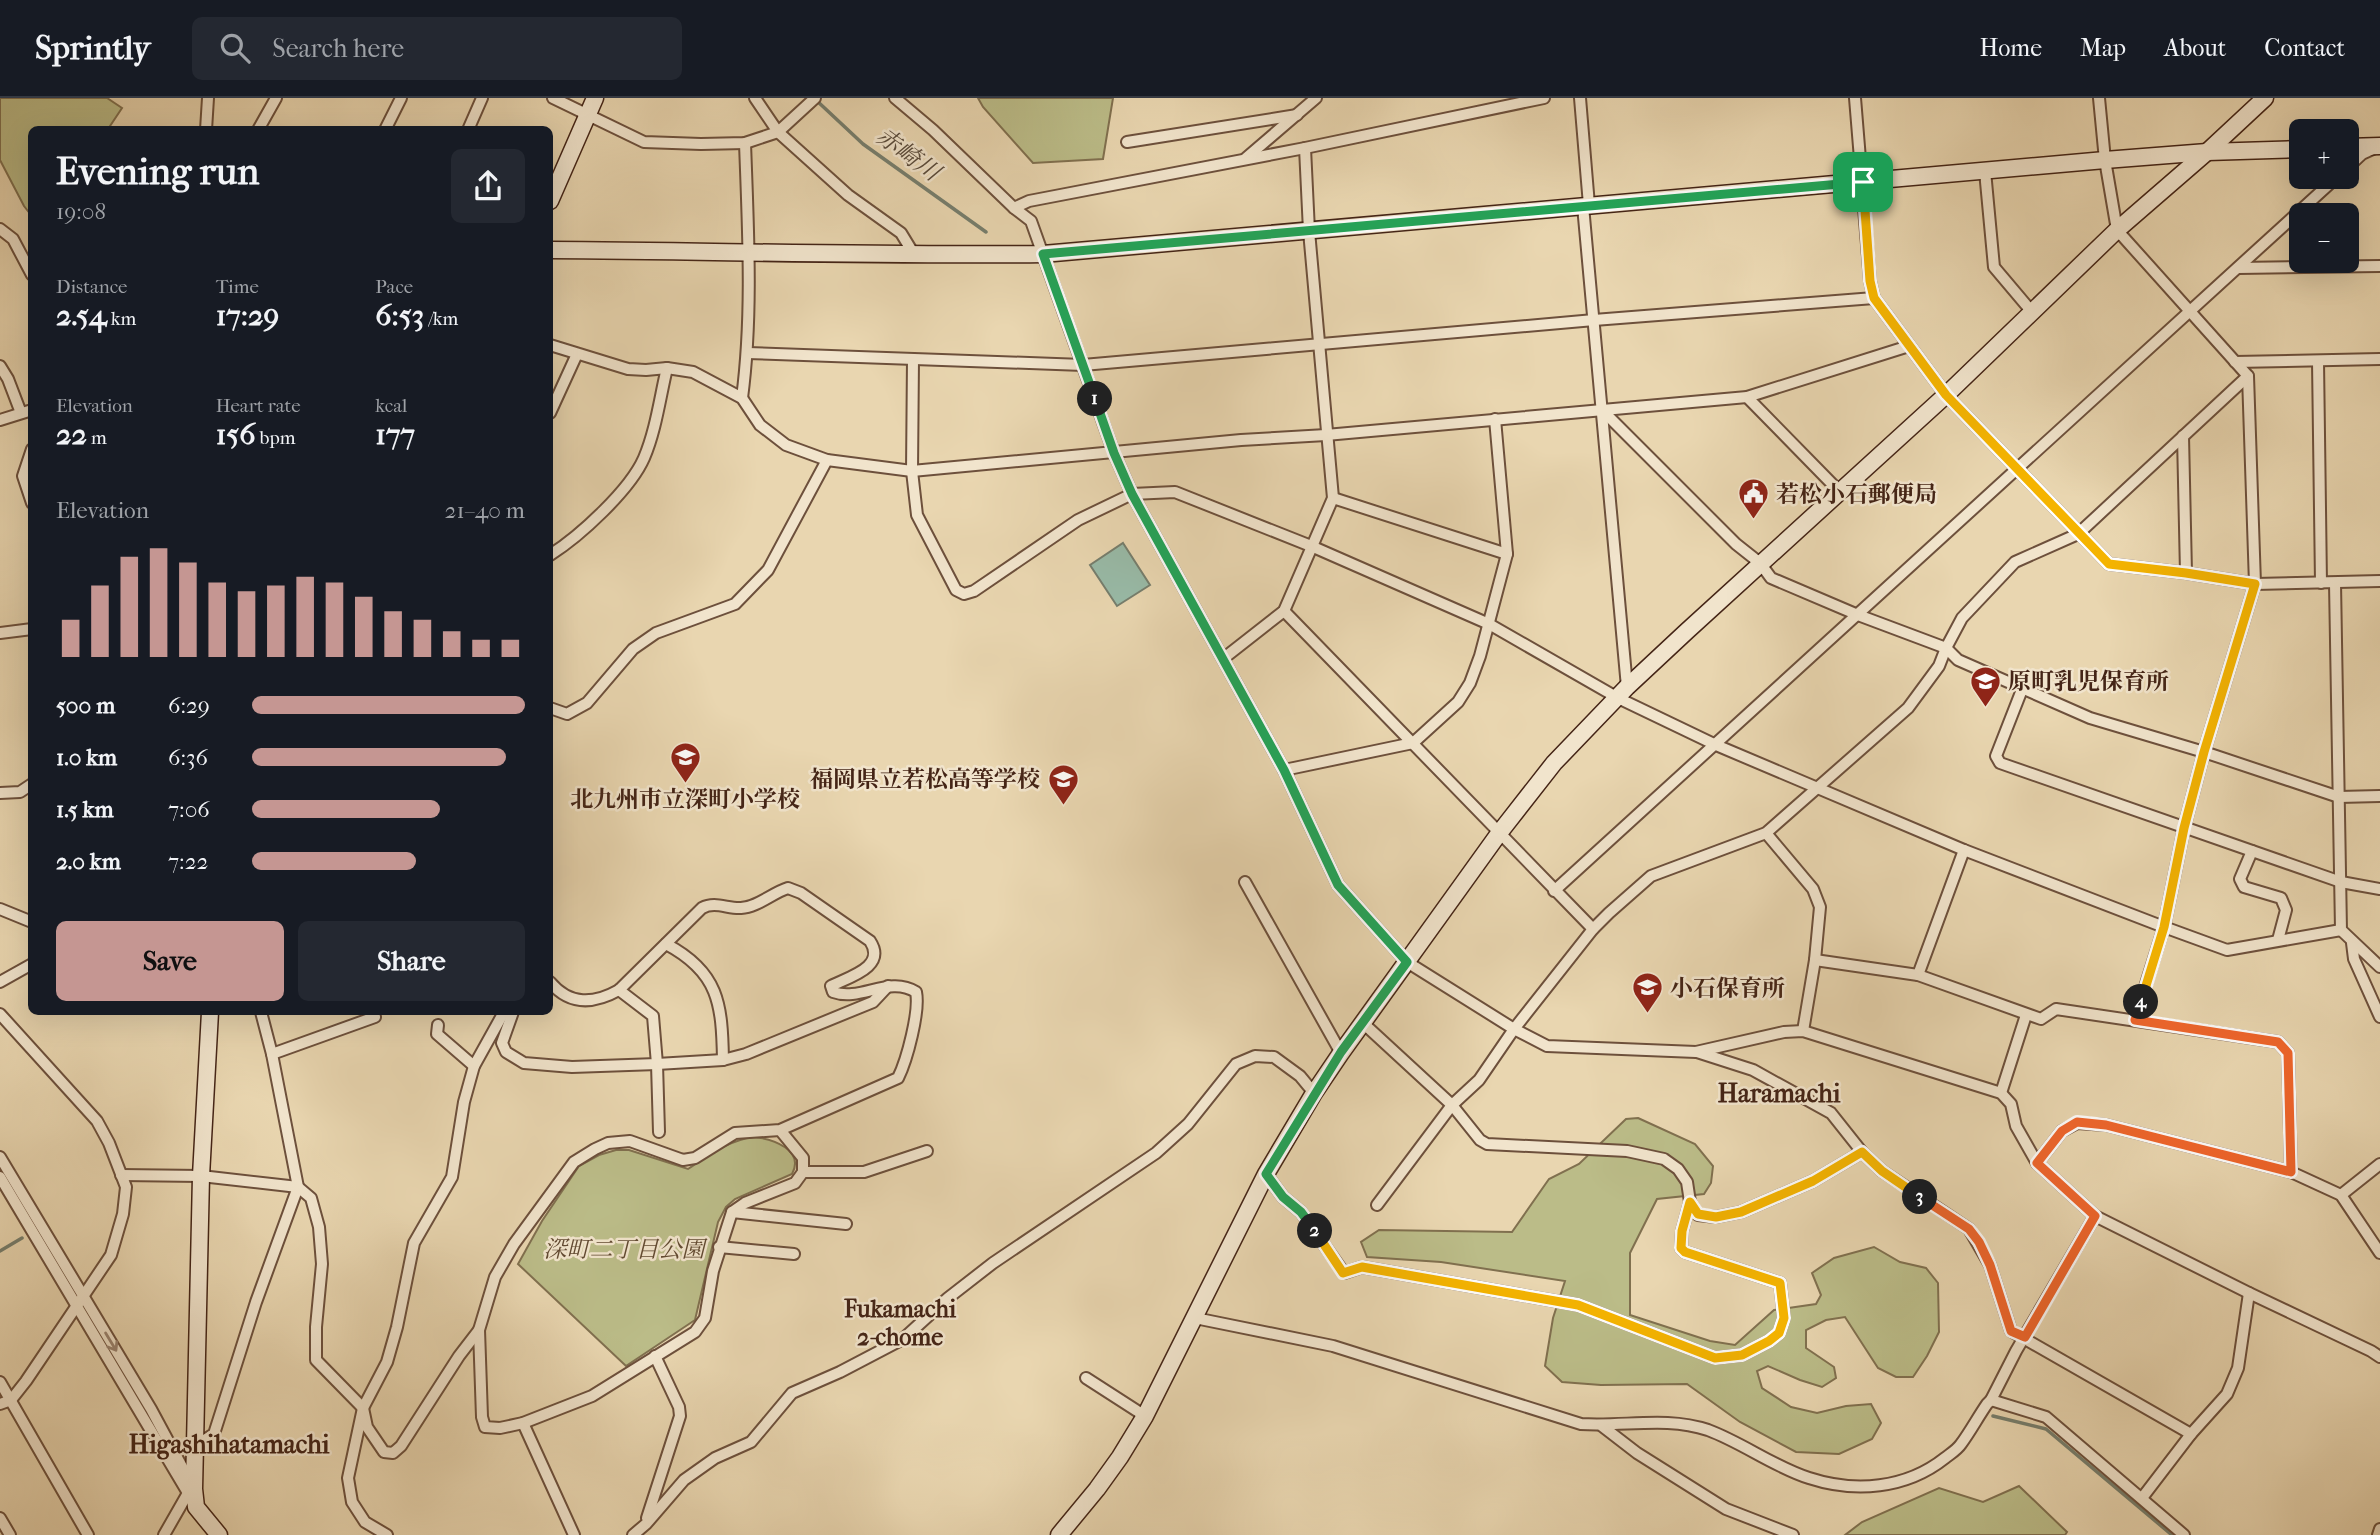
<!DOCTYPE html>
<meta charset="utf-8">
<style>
body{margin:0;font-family:"IM FELL French Canon","Noto Serif JP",serif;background:#242831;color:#f1f3f6;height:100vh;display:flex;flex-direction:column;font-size:26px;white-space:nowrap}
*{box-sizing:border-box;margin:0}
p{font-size:23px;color:#9ea1a6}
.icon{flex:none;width:38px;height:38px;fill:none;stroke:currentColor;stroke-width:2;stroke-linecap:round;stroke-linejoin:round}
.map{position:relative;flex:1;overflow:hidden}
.panel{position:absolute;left:28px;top:28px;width:525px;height:889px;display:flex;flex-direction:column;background:#171b24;border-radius:10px;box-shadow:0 7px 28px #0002}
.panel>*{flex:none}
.tools{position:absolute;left:2289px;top:21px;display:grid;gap:14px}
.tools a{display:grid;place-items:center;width:70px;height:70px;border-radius:10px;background:#171b24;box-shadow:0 7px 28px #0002;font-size:35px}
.pin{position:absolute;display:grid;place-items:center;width:60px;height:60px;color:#fff;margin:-30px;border-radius:14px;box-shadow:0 4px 10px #0006}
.km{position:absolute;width:35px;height:35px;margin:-18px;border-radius:50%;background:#222;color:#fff;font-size:19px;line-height:35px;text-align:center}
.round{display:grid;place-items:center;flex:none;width:74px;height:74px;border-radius:10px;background:#242831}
.overview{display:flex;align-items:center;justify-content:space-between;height:119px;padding:0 28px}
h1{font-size:38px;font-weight:700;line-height:52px}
.figures{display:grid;grid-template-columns:repeat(3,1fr);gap:10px;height:119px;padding:7px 28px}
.figures div{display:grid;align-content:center}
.figures b{font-size:30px;font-weight:700}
.figures small{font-size:19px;font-weight:400}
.figures p{font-size:19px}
.chart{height:196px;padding:14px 28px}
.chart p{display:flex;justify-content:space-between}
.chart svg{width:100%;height:126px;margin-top:7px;stroke:#c59692;stroke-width:6}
.cta{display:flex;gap:14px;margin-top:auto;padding:14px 28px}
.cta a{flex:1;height:80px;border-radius:10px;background:#c59692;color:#111;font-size:28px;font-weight:700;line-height:80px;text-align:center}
.cta a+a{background:#242831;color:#f1f3f6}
ul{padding:0 28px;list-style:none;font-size:23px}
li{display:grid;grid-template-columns:112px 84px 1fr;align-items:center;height:52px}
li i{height:18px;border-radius:9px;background:#c59692}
header{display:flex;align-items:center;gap:42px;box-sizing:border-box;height:98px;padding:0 35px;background:#171b24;border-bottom:2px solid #363941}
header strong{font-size:33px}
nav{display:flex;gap:38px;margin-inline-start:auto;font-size:24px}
.search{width:490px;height:63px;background:#242831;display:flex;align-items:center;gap:18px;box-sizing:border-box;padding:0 24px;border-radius:10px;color:#9ea1a6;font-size:26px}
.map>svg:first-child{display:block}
.green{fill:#bbbc88;stroke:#80704f;stroke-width:2}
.water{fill:#98baa7;stroke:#767e6d;stroke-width:2}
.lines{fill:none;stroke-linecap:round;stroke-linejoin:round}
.stream{stroke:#767e6d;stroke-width:3.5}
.street-casing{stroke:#6d503c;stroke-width:14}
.secondary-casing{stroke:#442416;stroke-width:19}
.street{stroke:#f1e4cc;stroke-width:10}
.secondary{stroke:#f1e4cc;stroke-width:16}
.oneway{stroke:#9a8471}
.split-1-casing{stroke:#fff;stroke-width:14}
.split-2-casing{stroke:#fff;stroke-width:14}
.split-3-casing{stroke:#fff;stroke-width:14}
.split-4-casing{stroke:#fff;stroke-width:14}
.split-5-casing{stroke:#fff;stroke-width:14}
.split-1{stroke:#22a559;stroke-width:9}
.split-2{stroke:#22a559;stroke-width:9}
.split-3{stroke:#f5b400;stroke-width:9}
.split-4{stroke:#f0652b;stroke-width:9}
.split-5{stroke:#f5b400;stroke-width:9}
.labels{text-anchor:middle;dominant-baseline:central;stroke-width:5;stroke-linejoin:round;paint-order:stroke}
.poi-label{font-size:23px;font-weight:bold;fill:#442416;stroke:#f1e4cc;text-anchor:start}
.park-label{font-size:23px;font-style:italic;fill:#624a32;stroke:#f1e4cc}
.water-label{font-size:24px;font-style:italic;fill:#594a3a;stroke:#f1e4cc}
.neighbourhood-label{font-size:24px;font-weight:bold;fill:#442416;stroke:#f1e4cc}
.quarter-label{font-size:26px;font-weight:bold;fill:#442416;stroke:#f1e4cc}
</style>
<header>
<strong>Sprintly</strong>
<div class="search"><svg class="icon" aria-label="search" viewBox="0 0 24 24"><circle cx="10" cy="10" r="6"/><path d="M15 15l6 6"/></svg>Search here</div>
<nav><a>Home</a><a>Map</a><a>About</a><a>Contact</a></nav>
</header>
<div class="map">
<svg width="2380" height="1437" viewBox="0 0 2380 1437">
<rect width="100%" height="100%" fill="#e9d6b0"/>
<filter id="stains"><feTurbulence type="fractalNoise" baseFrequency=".00286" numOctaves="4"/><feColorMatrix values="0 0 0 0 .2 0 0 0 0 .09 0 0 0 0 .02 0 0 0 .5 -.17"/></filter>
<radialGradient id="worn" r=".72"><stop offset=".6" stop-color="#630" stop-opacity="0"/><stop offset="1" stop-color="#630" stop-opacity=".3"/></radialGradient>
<g class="green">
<polygon points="0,0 107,0 122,10 108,31 32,32 31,117 24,108 0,62"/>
<polygon points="978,0 1113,0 1103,61 1033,65 983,9"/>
<polygon points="1638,1020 1695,1046 1713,1068 1711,1085 1704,1096 1657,1101 1630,1155 1630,1217 1710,1243 1735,1247 1774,1212 1816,1206 1821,1197 1812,1175 1834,1160 1874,1149 1900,1164 1926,1170 1938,1185 1939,1234 1927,1258 1913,1279 1896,1279 1878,1270 1845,1219 1826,1222 1806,1232 1806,1250 1834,1269 1836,1280 1822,1289 1800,1282 1768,1268 1757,1273 1762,1290 1791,1309 1817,1315 1846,1308 1871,1306 1881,1325 1872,1341 1839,1356 1796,1354 1740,1324 1687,1286 1601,1287 1562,1284 1545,1268 1553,1220 1565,1183 1441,1164 1367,1159 1361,1144 1379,1132 1512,1134 1549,1081 1579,1066 1626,1021"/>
<path d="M754 1039C773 1041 805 1052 792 1076L735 1101 726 1109 718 1124 695 1222 626 1268 518 1166 542 1123 579 1068 599 1057 616 1052H629L688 1071C709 1057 729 1042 754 1039Z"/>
<polygon points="2019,1388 2067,1434 2065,1437 1845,1437 1862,1424 1939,1390 1983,1404"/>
</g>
<polygon class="water" points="1123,445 1150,487 1117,508 1090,467"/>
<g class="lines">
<g class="stream">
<polyline points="816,2 863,46 986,134"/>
<polyline points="0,1153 22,1140"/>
<polyline points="1993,1318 2046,1331 2172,1437"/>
</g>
<defs>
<g id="street">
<polyline points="553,0 644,44 701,46 745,45 778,34 815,0"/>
<polyline points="755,0 778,34 848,97 901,135 915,158"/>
<polyline points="895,0 933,32 1014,110 1031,123 1114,355 1132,396 1284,672 1338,787 1407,864 1514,931 1547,948 1696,954 1784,934 1803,933 2001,995 2011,1006 2016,1028 2037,1065 2095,1118 2249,1195 2371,1253 2380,1259"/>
<polyline points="1580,0 1589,107"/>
<polyline points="1855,0 1870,183 1874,200 1946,297 2109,466 2186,475 2255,486 2380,483"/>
<polyline points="2099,0 2105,62 2117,132 2248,278 2255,486 2204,654 2184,730 2164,829 2135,921"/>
<polyline points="206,32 208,0"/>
<polyline points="258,32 276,0"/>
<polyline points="385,32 401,0"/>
<polyline points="468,32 482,0"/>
<polyline points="1127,44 1297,17"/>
<polyline points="1246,60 1316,0"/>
<polyline points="2347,70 2362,56 2373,51"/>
<polyline points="1985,73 1994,169 2032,214"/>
<polyline points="1583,108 1627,589"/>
<polyline points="1014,110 1029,103 1305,50 1544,0"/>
<polyline points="0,131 13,141 32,177"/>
<polyline points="2238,170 2380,168"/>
<polyline points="550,247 628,271 646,272 667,270 693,274 742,300 760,327 786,347 827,362 912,373 1241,342 1326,337 1747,299 1909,248"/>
<polyline points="747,255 1083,267 1594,222 1874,200"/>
<polyline points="913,261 912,373 917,417 956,492 964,496 974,493 1078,422 1132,396 1175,394 1311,448 1489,526 1618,600 1716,647 1964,752 2164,829 2227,852 2341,832"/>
<polyline points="2318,263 2321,485"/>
<polyline points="2235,264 2380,261"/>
<polyline points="0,268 8,281 21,315"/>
<polyline points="1747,299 1839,393"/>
<path d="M742 300C753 216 748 130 745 45"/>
<polyline points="1602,312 1736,446 1760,465 1771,480 1858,517 1946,550 1958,562 2090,620 2204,654 2339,699 2380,698"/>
<polyline points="550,315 577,256"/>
<polyline points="0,322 32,312"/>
<polyline points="2183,338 2186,475"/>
<polyline points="32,351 23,378 32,405"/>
<polyline points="1333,400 1507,456"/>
<path d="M550 457C580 438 630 392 644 360 656 332 660 299 667 270"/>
<polyline points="2335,485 2341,832 2380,869"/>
<polyline points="1284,513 1593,831"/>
<polyline points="0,535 32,531"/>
<polyline points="1224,560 1284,513 1333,400 1309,133 1305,50"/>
<polyline points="2023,589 1996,658 2000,665 2341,784 2380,791"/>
<polyline points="550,610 567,616 587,605 633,551 656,535 735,506 768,472 827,362"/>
<polyline points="1284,672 1413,645 1458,604 1470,585 1480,558 1507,456 1495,321"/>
<polyline points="0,695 20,694 32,686"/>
<polyline points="1766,735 1813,791 1820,809 1815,862 1803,933"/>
<polyline points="2252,753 2240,781 2244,789 2281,800 2286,812 2278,842"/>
<polyline points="1245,784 1341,955"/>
<polyline points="1554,793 2337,79"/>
<polyline points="0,811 32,824"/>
<polyline points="2352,845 2354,861 2380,919"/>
<path d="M666 846C719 874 722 906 723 962"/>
<polyline points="1815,862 1918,877 2041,921 2056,911 2278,944 2288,955 2291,1074"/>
<polyline points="1918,877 1964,752"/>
<polyline points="0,884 32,866"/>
<path d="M550 884C570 908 594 906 619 892L702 810C715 803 728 811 741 810 758 809 772 795 788 790L801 795 870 843C887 869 849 879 831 888L833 894C861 904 889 877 916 894 920 913 907 962 898 980L780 1032 735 1035 695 1060 683 1062 630 1043 608 1045 595 1051 574 1064 514 1146 495 1179 479 1232 482 1319 485 1329 500 1330 523 1325 592 1298 695 1234 705 1220 713 1173 732 1114 745 1105 795 1085 803 1074V1060L780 1032"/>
<polyline points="619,892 653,918 657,966 659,1034"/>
<polyline points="513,914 502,945 506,954 524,965 572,969 657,966 723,962 746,956 873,904 888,888"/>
<polyline points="0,916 97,1023 109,1045 126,1089 123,1116 111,1157 26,1283 11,1302 0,1306"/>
<polyline points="438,927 437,936 474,968"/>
<polyline points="1697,954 1753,972 1831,1015 1862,1054 1882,1073 1969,1131 1990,1167 2011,1233 2191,1336"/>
<polyline points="272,956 375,919"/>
<polyline points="2001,995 2026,917"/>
<polyline points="0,1059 151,1311 194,1391 188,1395 164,1437"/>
<polyline points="2037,1065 2062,1033 2077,1025 2106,1027 2291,1074 2341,1097 2380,1155"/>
<polyline points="803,1074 864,1074 927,1053"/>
<polyline points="1266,1076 1283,1099 1301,1114 1344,1175 1362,1169 1578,1207 1715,1260 1742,1257 1769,1243 1779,1235 1784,1220 1780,1185 1685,1154 1681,1150 1682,1133 1690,1104 1687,1084 1678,1071 1664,1061 1627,1053 1487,1046 1480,1042 1452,1007 1363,925"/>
<polyline points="121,1077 201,1078 298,1089 311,1100 319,1129 322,1166 316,1229 316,1262 363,1310 367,1329 384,1354 393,1355 401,1348 459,1258 479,1232"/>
<polyline points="0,1079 188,1395"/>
<polyline points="2341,1097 2380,1066"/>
<polyline points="1690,1104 1698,1117 1716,1119 1741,1114 1813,1083 1862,1054"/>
<polyline points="1377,1107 1452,1007 1479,982 1514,931 1593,831 1609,815 1651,778 1766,735 1908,610 1939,568 1946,550 1962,520 2015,464 2078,436 2248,278"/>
<polyline points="732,1114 846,1126"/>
<polyline points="719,1149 794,1156"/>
<path d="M1195 1220 1333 1248 1581 1326C1624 1329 1666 1318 1708 1332 1743 1345 1774 1369 1809 1380 1855 1395 1906 1391 1945 1360 1950 1356 1957 1352 1961 1346 1970 1334 1978 1319 1987 1306L1991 1302 2016 1253 2095 1118"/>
<polyline points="1086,1280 1145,1318"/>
<polyline points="0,1284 88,1437"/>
<polyline points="1991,1302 2046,1319 2184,1437"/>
<polyline points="523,1325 574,1437"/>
<polyline points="1602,1328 1637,1355 1726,1411 1793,1437"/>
<polyline points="195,1348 214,1336 256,1204 298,1089 272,956 261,914"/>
<polyline points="2142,1400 2191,1336 2227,1296 2238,1270 2249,1195"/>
<polyline points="0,1420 10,1437"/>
<polyline points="647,1420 680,1318 679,1309 655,1258"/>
<polyline points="387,1437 365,1424 352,1404 348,1380 363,1310 387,1264 397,1229 414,1145 452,1079 464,1004 474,968 504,914"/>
<polyline points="633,1437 646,1426 684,1382 715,1360 751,1344 792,1295 840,1274 903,1241 948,1200 993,1165 1156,1055 1188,1026 1236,966 1255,958 1274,959 1300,978 1314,995"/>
<polyline points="2378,1437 2380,1431"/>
</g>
<g id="secondary">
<polyline points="2347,49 2380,48"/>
<polyline points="550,103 595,0"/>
<path d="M550 152C714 153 878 158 1043 156L2105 62 2207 54 2301 51"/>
<polyline points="210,914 201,1078 194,1391 196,1409 219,1437"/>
<polyline points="1059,1437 1097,1391 1120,1359 1145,1318 1266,1076 1314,995 1341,955 1500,734 1554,665 1627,589 1687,533 1946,297 2117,132 2207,54 2265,0"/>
</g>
</defs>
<use href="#street" class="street-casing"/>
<use href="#secondary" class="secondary-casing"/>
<use href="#street" class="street"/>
<use href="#secondary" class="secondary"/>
</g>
<defs><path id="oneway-shaft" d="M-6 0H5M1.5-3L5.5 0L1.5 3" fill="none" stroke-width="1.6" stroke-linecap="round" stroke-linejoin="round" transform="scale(1.75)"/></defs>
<use class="oneway" href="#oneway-shaft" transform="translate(111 1244) rotate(59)"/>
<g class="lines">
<defs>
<polyline id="split-1" points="1095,301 1043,156 1863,84"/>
<polyline id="split-2" points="1095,301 1114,355 1132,396 1284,672 1338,787 1407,864 1341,954 1266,1076 1283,1099 1301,1114 1315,1133"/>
<polyline id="split-3" points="1315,1133 1343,1175 1362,1169 1578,1207 1715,1260 1742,1257 1769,1243 1779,1235 1784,1220 1780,1185 1685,1154 1681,1150 1682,1133 1690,1104 1698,1116 1716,1119 1741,1114 1813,1083 1862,1054 1882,1073 1920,1099"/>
<polyline id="split-4" points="1920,1099 1969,1131 1979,1144 1990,1167 2011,1233 2025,1239 2095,1118 2037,1065 2062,1033 2077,1024 2106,1027 2291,1074 2288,955 2278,944 2135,922 2141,904"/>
<polyline id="split-5" points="1863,84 1870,183 1874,200 1946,297 2109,466 2186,475 2255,486 2204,654 2184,730 2164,829 2141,904"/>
</defs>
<use href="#split-1" class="split-1-casing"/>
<use href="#split-2" class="split-2-casing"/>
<use href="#split-3" class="split-3-casing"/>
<use href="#split-4" class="split-4-casing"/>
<use href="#split-5" class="split-5-casing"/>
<use href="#split-1" class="split-1"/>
<use href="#split-2" class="split-2"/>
<use href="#split-3" class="split-3"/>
<use href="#split-4" class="split-4"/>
<use href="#split-5" class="split-5"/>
</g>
<defs>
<symbol id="civic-pin" viewBox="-11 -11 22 30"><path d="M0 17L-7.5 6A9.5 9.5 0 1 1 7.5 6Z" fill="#8f2418" stroke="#f1e4cc"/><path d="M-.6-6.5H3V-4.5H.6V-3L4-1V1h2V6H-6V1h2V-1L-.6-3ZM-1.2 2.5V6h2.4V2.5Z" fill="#fff"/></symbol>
<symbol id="school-pin" viewBox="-11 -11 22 30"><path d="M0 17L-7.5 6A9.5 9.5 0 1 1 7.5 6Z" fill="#8f2418" stroke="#f1e4cc"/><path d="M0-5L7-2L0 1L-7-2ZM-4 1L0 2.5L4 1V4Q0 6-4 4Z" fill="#fff"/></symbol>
</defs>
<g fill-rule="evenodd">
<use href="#civic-pin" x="1736" y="378" width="35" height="47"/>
<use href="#school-pin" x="1968" y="566" width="35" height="47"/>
<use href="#school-pin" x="668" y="642" width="35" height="47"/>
<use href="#school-pin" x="1046" y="664" width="35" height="47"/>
<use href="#school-pin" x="1630" y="872" width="35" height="47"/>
</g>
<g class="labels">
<g class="poi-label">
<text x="1776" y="396">若松小石郵便局</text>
<text x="2008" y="583">原町乳児保育所</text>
<text x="1040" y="681" text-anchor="end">福岡県立若松高等学校</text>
<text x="685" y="701" text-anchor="middle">北九州市立深町小学校</text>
<text x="1670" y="890">小石保育所</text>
</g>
<g class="park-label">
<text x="624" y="1151">深町二丁目公園</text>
</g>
<g class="water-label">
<text transform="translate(908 56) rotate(36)">赤崎川</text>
</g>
<g class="neighbourhood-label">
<text x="900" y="1211">Fukamachi<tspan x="900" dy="28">2-chome</tspan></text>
</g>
<g class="quarter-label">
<text x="1779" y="995">Haramachi</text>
<text x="229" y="1346">Higashihatamachi</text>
</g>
</g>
<rect width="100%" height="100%" filter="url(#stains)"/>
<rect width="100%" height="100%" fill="url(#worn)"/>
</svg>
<div class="tools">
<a>+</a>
<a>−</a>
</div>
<div class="pin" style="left:1863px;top:84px;background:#1e9e55"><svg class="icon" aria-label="arrive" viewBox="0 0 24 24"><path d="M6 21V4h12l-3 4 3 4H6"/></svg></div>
<b class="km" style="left:1095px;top:301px">1</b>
<b class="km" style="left:1315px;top:1133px">2</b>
<b class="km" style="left:1920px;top:1099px">3</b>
<b class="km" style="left:2141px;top:904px">4</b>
<section class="panel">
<div class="overview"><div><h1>Evening run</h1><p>19:08</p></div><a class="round"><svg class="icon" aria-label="share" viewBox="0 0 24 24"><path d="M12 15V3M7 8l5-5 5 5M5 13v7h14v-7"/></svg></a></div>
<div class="figures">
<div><p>Distance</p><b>2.54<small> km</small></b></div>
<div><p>Time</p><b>17:29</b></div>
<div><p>Pace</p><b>6:53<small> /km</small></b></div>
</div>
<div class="figures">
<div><p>Elevation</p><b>22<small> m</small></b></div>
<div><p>Heart rate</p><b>156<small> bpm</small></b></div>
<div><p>kcal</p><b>177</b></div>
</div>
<div class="chart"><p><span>Elevation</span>21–40 m</p>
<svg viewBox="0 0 160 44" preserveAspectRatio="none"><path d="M5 44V31M15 44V19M25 44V9M35 44V6M45 44V11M55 44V18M65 44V21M75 44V19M85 44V16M95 44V18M105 44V23M115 44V28M125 44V31M135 44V35M145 44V38M155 44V38"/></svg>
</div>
<ul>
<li><b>500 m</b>6:29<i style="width:100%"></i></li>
<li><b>1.0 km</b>6:36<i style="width:93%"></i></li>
<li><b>1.5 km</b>7:06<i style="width:69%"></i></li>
<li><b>2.0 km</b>7:22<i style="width:60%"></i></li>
</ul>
<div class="cta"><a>Save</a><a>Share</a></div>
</section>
</div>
